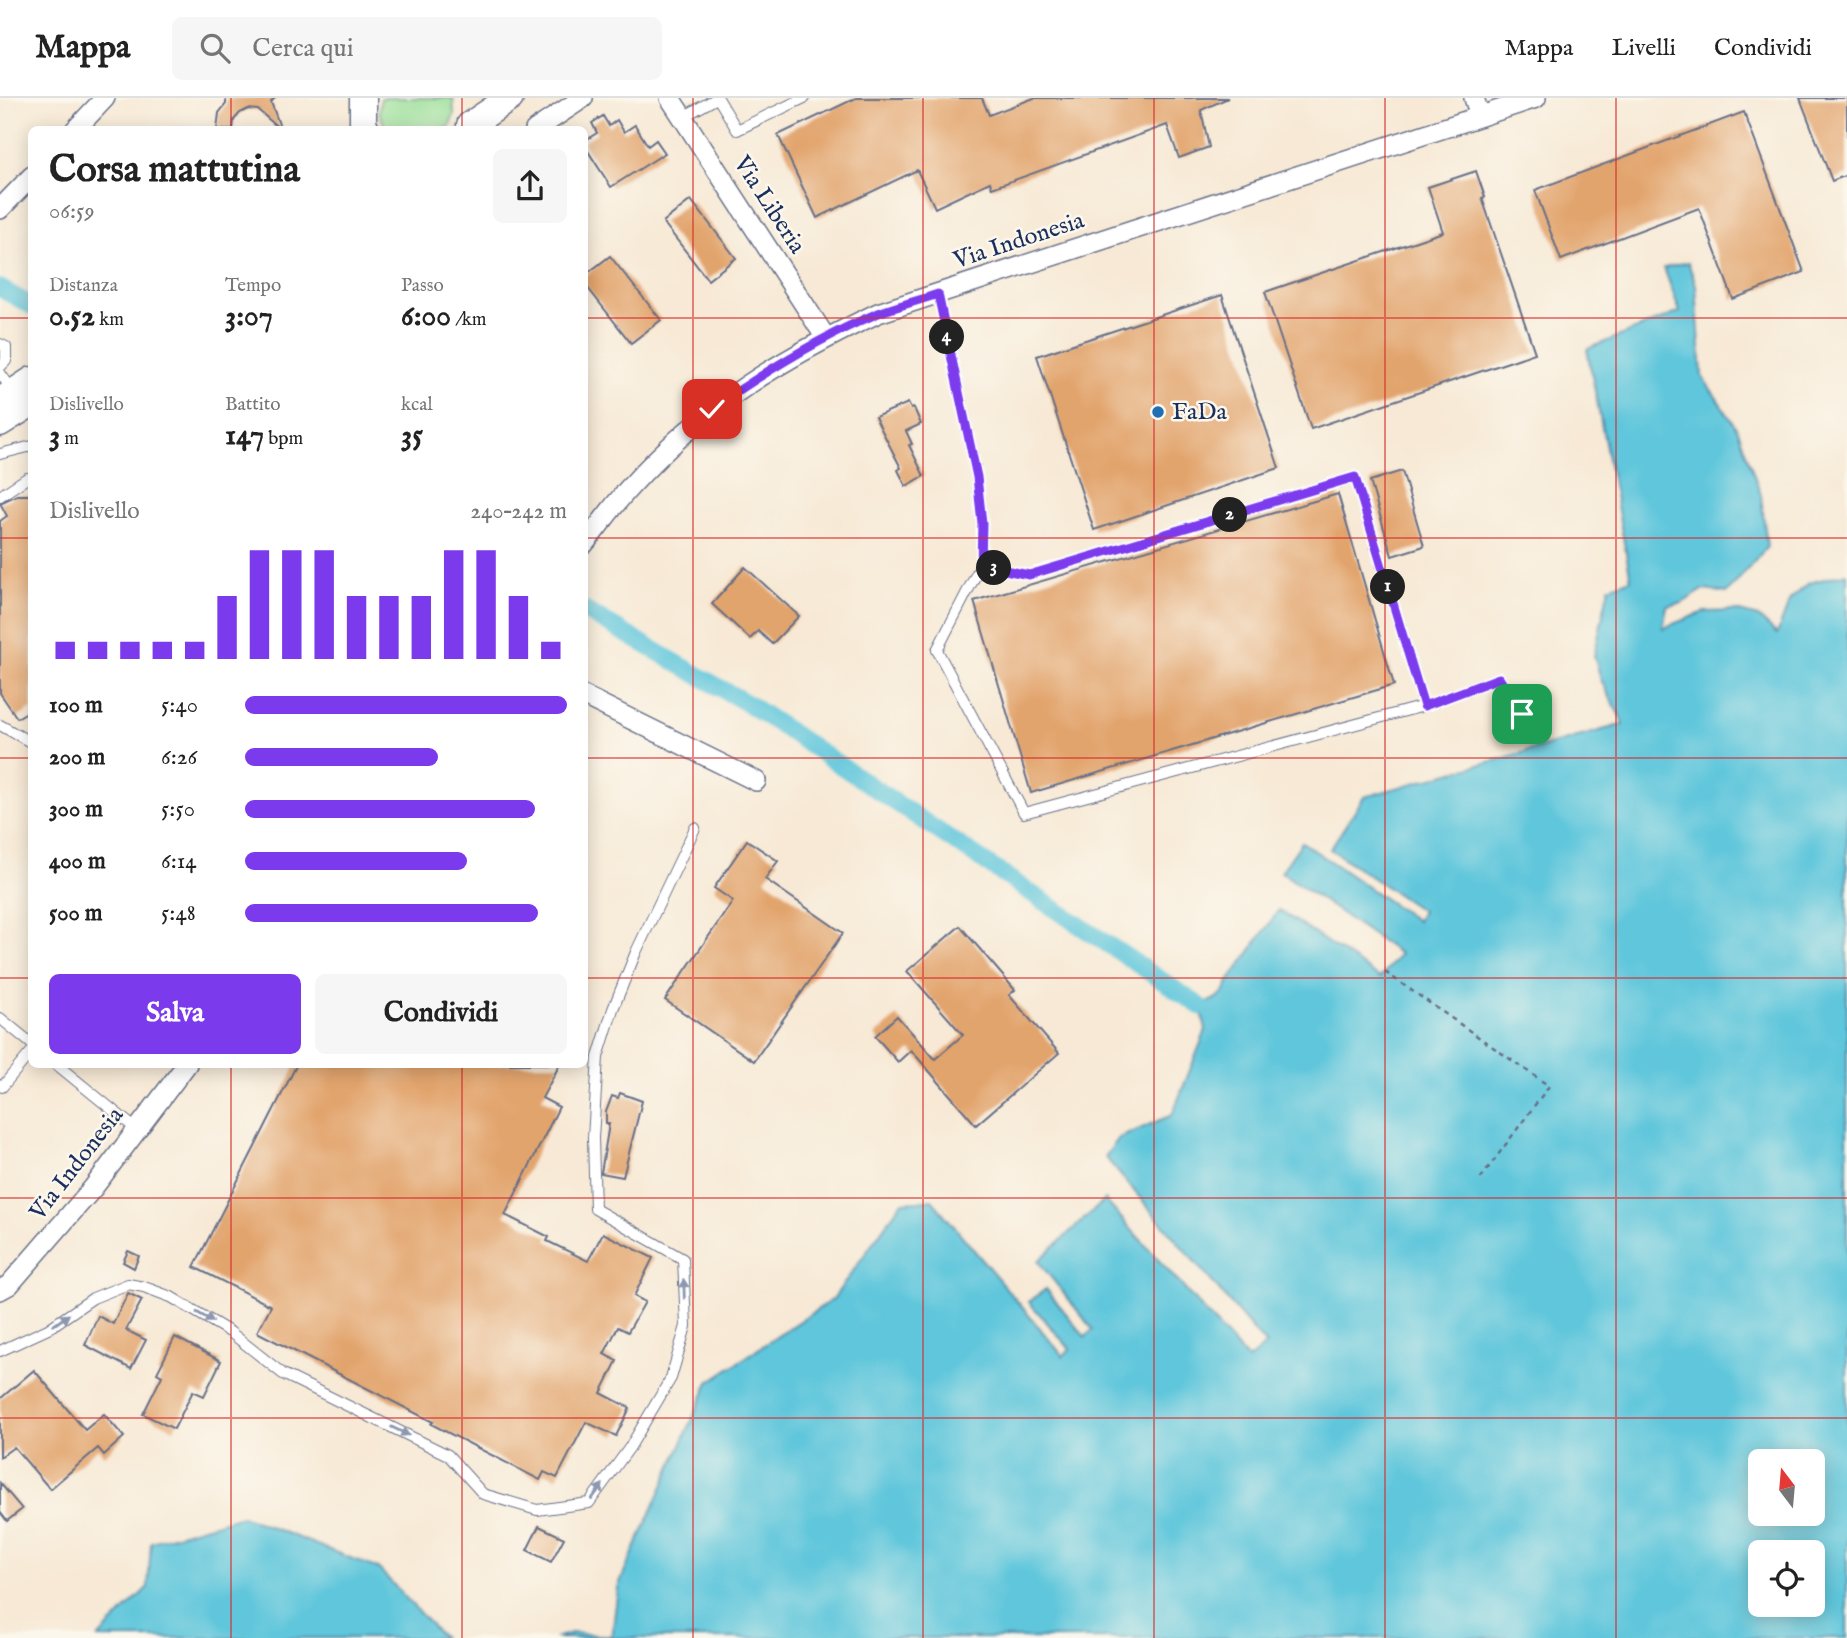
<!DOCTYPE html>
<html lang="it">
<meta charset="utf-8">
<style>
body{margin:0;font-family:"IM FELL English",serif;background:#f6f6f6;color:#222;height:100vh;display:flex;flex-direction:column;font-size:26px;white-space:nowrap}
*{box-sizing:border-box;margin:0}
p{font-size:23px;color:#767676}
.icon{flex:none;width:38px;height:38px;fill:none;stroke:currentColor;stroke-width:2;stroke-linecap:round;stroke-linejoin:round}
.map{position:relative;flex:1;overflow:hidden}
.panel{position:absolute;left:28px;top:28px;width:560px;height:942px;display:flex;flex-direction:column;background:#fff;border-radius:10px;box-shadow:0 4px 18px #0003}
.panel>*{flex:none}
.needle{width:46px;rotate:344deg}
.tools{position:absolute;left:1748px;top:1351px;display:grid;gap:14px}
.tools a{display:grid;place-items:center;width:77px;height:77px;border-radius:10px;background:#fff;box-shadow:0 4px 18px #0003;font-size:35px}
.pin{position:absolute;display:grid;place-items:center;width:60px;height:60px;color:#fff;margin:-30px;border-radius:14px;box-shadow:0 4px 10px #0006}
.km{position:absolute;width:35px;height:35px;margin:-18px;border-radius:50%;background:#222;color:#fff;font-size:19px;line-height:35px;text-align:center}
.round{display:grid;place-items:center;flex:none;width:74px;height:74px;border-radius:10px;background:#f6f6f6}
.overview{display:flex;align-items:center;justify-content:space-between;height:119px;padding:0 21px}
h1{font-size:38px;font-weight:700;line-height:52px}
.stats{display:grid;grid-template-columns:repeat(3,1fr);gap:10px;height:119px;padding:7px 21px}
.stats div{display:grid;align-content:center}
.stats b{font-size:30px;font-weight:700}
.stats small{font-size:19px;font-weight:400}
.stats p{font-size:19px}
.chart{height:196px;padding:14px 21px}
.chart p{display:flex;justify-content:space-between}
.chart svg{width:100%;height:126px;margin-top:7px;stroke:#7c3aed;stroke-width:6}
.primary-button{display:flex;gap:14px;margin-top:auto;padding:14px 21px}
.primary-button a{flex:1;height:80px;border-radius:10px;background:#7c3aed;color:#fff;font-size:28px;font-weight:700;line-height:80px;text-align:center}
.primary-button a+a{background:#f6f6f6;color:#222}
ul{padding:0 21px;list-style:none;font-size:23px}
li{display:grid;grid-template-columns:112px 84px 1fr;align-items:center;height:52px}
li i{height:18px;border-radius:9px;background:#7c3aed}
header{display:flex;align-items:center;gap:42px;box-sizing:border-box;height:98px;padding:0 35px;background:#fff;border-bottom:2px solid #e0e0e0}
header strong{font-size:33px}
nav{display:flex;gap:38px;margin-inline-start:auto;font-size:24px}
.search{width:490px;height:63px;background:#f6f6f6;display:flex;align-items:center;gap:18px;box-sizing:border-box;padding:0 24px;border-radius:10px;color:#767676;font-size:26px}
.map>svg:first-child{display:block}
.green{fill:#98df98;stroke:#5a877b;stroke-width:2}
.water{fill:#5ec6db;stroke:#3c7a9c;stroke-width:2;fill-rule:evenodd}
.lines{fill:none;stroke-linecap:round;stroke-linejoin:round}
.canal{stroke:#5ec6db;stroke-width:18}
.building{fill:#e2a46d}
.lane-casing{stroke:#687088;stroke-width:12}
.street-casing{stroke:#687088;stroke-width:22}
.secondary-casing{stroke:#687088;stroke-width:29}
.path{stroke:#687088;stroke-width:2.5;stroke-dasharray:5 5;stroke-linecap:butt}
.lane{stroke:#fff;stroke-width:10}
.street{stroke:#fff;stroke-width:19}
.secondary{stroke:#fff;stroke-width:26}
.oneway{fill:#8d97ae}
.route-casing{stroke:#fff;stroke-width:14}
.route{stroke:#7c3aed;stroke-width:9}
.grid{fill:none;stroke:#d62828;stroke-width:2;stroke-opacity:0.55}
.poi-dot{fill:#1f6fb2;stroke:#fbf7ec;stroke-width:2.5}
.labels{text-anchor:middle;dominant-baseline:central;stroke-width:5;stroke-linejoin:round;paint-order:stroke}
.street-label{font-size:24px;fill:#1b2f5e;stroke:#fbf7ec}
.poi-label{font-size:24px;fill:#1b2f5e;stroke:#fbf7ec;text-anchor:start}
</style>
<header>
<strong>Mappa</strong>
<div class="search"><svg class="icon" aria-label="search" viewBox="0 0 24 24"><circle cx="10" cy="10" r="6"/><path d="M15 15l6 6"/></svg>Cerca qui</div>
<nav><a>Mappa</a><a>Livelli</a><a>Condividi</a></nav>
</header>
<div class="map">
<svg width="1847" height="1540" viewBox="0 0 1847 1540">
<rect width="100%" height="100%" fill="#fbf7ec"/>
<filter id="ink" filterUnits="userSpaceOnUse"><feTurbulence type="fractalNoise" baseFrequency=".0143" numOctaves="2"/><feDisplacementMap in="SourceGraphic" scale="14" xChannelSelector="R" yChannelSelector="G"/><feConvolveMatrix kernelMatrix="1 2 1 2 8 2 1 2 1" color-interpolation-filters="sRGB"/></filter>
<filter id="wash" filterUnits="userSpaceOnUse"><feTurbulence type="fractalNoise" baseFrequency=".00686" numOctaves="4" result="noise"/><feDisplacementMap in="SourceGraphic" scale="28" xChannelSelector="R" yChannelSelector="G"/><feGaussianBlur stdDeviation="1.57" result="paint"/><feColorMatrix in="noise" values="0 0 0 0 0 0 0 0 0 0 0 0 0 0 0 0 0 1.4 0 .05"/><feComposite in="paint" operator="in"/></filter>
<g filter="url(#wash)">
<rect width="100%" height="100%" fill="#f7e9d5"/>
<polygon class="green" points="381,0 453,0 454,17 448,31 386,31 379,14"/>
<g class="water">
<path d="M1688 164 1696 187 1702 278 1738 332 1761 397 1767 449 1727 495 1703 492 1682 505 1667 508 1663 530 1704 514 1736 513 1758 519 1777 536 1790 502 1809 485 1847 475V1540H555L571 1535 612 1538 618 1489 709 1284 833 1201 902 1104 932 1102 1063 1258 1070 1251 1029 1204 1046 1191 1085 1239 1093 1232 1038 1163 1105 1102 1248 1262 1266 1247 1105 1059 1119 1040 1172 1017 1206 932 1200 908C1212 902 1225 899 1228 885L1279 812 1380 880 1400 856 1281 774 1302 744 1417 823 1422 813 1330 751 1364 699 1624 626 1602 584 1594 558 1609 489 1631 481 1587 251 1680 214 1664 170ZM1760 1363H1813V1416H1760ZM1760 1454H1813V1507H1760Z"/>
<polygon points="242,1418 379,1471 443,1540 98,1540 148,1489 151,1444"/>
</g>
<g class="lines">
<g class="canal">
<polyline points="0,190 32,208"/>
<polyline points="584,512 750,607 1200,908"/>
</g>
</g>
<g id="blocks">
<g class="building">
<polygon points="226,0 275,0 271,4 281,32 258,12 248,11 240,15 234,22 233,32 217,32 219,15 226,6"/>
<polygon points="856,0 982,0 989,17 1034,0 1228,0 1201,12 1209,49 1179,60 1167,27 992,90 990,84 935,110 917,72 817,120 778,37"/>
<polygon points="1800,0 1847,0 1847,77 1832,83"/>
<polygon points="1744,14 1804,174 1733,201 1699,110 1561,162 1535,92"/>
<polygon points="603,18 609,28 617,22 624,34 635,27 648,48 656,42 665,55 611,89 584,47 584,43 597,35 592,25"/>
<polygon points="1476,73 1485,99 1482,100 1535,255 1311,331 1265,194 1443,134 1428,89"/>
<polygon points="691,102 736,160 708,182 663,124"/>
<polygon points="610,158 661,222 631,245 584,185 584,178"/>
<polygon points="1222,197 1279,370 1094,432 1037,258"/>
<polygon points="908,305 911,311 914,310 921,326 906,333 912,346 909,347 924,378 906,388 898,372 901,370 875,319"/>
<polygon points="1402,373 1424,448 1392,458 1370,383"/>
<polygon points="1338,396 1394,587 1031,695 974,503"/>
<polygon points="17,397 32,397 32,611 17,620 0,595 0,423 7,418 0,405"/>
<polygon points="745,469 799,518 772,546 758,533 750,541 712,506"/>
<polygon points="747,742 778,763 765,781 843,835 754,963 665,902 733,803 714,790"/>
<polygon points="960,828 1015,892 1009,897 1059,955 976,1027 911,952 898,964 875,938 897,918 935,961 963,937 907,873"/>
<polygon points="297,966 560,966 542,1000 559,1009 505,1117 549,1139 547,1143 588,1163 603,1135 653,1160 634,1198 645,1204 628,1234 618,1229 604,1256 617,1263 601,1295 630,1310 616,1338 586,1324 557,1380 544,1374 540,1382 431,1326 433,1324 257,1234 271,1208 194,1169"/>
<polygon points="620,995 642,1003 623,1079 601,1075 609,1026 606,1026 606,1014 612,998 618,1000"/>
<polygon points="128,1153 139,1158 134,1170 123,1164"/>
<polygon points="128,1195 142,1202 126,1232 146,1242 131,1271 85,1247 98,1218 113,1226"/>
<polygon points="175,1239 221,1263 204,1298 193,1293 174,1331 143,1316 162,1278 157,1275"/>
<polygon points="34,1272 85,1332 104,1316 124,1339 104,1357 98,1350 50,1391 14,1349 0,1359 0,1301"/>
<polygon points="0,1385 22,1411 7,1423 0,1414"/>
<polygon points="539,1428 564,1440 551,1464 527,1452"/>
</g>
</g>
</g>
<g filter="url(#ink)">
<use href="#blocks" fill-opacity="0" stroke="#687088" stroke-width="2"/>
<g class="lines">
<defs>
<g id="lane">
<polyline points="718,0 737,32 804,0"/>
<polyline points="683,19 717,0"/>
<polyline points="938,196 977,379 982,425 981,467 937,552 1024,715 1424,608"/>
<polyline points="0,246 6,249 6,263 0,269"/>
<polyline points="0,275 13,293"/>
<polyline points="0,356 32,348"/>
<polyline points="0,398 27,380 32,381"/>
<polyline points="981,467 1029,477 1355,379 1424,608 1499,580 1522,616"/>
<polyline points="0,627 32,645"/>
<polyline points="0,920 32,946"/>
<polyline points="56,966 136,1031"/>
<polyline points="0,987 2,989 32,953"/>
<polyline points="0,1253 48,1231 93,1200 128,1186 144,1189 171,1199 230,1234 283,1276 448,1357 483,1396 537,1412 589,1405 630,1349 671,1280 686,1228 683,1161 595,1111 593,1040 598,959 613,911 636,854 695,730"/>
</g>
<g id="street">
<polyline points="670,0 826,240"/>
<polyline points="1474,0 1480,18"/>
<polyline points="75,32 105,0"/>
<polyline points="535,32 583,0"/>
<polyline points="0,111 32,78"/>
<path d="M584 446C600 427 614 406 631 388 704 307 781 261 878 215L1536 0"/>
<polyline points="584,598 756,683"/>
<polyline points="0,1192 9,1187 93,1090 187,966"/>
</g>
<g id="secondary">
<polyline points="363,0 363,25 366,32"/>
<polyline points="470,27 510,0"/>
<polyline points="0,303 32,282"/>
<polyline points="0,325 32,305"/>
</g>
</defs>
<use href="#lane" class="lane-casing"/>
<use href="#street" class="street-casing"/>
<use href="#secondary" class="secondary-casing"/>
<polyline class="path" points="1385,874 1549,988 1478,1084"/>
<use href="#lane" class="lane"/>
<use href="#street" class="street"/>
<use href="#secondary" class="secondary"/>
</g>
<defs><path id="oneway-solid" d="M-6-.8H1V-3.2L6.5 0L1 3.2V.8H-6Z" transform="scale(1.75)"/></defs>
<g class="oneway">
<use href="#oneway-solid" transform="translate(684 1191) rotate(-92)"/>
<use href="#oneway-solid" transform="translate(205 1219) rotate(30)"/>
<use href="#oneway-solid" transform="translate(61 1222) rotate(-35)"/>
<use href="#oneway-solid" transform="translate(400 1333) rotate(26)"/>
<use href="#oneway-solid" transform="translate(597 1394) rotate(-54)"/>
</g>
</g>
<g class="lines" filter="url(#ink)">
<defs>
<path id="route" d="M712 311C764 274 817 241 876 216 896 208 918 203 938 196L977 379 982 425 981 467 1029 477 1355 379 1424 608 1499 580 1522 616"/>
</defs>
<use href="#route" class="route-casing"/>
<use href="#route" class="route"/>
</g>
<path class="grid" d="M231 0V32M462 0V32M693 0V1540M923 0V1540M1154 0V1540M1385 0V1540M1616 0V1540M0 220H32M584 220H1847M0 440H32M584 440H1847M0 660H32M584 660H1847M0 880H32M584 880H1847M231 966V1540M462 966V1540M0 1100H1847M0 1320H1847"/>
<circle class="poi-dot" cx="1158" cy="314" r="7"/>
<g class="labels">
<g class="street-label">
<text transform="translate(769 107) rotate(57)">Via Liberia</text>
<text transform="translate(1019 143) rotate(-18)">Via Indonesia</text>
<text transform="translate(77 1066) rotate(-52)">Via Indonesia</text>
</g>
<g class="poi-label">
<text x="1172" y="314">FaDa</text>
</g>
</g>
</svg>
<div class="tools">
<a><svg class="needle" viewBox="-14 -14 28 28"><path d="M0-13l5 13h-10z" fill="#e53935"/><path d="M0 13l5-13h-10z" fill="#767676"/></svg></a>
<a><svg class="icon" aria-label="locate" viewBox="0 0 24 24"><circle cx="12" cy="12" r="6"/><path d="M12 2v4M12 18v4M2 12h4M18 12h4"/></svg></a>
</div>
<div class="pin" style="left:1522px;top:616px;background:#1e9e55"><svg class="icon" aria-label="arrive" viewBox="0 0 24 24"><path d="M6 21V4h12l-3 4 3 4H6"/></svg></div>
<div class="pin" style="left:712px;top:311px;background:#d93025"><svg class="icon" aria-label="check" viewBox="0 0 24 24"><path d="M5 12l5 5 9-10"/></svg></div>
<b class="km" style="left:1388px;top:489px">1</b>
<b class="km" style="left:1230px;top:417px">2</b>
<b class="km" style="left:994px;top:470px">3</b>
<b class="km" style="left:947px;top:239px">4</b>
<section class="panel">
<div class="overview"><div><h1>Corsa mattutina</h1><p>06:59</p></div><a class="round"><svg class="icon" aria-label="share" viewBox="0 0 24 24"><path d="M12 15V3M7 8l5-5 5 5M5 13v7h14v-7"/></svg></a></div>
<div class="stats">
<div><p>Distanza</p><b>0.52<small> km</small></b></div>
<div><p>Tempo</p><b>3:07</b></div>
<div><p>Passo</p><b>6:00<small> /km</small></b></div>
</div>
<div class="stats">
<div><p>Dislivello</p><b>3<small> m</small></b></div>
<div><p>Battito</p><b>147<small> bpm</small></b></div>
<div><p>kcal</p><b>35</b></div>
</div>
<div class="chart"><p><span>Dislivello</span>240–242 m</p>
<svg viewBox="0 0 160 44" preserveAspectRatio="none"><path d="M5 44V38M15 44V38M25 44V38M35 44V38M45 44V38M55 44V22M65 44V6M75 44V6M85 44V6M95 44V22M105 44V22M115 44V22M125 44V6M135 44V6M145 44V22M155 44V38"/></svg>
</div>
<ul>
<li><b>100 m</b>5:40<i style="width:100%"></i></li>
<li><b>200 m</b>6:26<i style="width:60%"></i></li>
<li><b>300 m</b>5:50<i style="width:90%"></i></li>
<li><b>400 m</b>6:14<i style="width:69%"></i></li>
<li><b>500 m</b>5:48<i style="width:91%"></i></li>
</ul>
<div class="primary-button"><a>Salva</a><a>Condividi</a></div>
</section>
</div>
